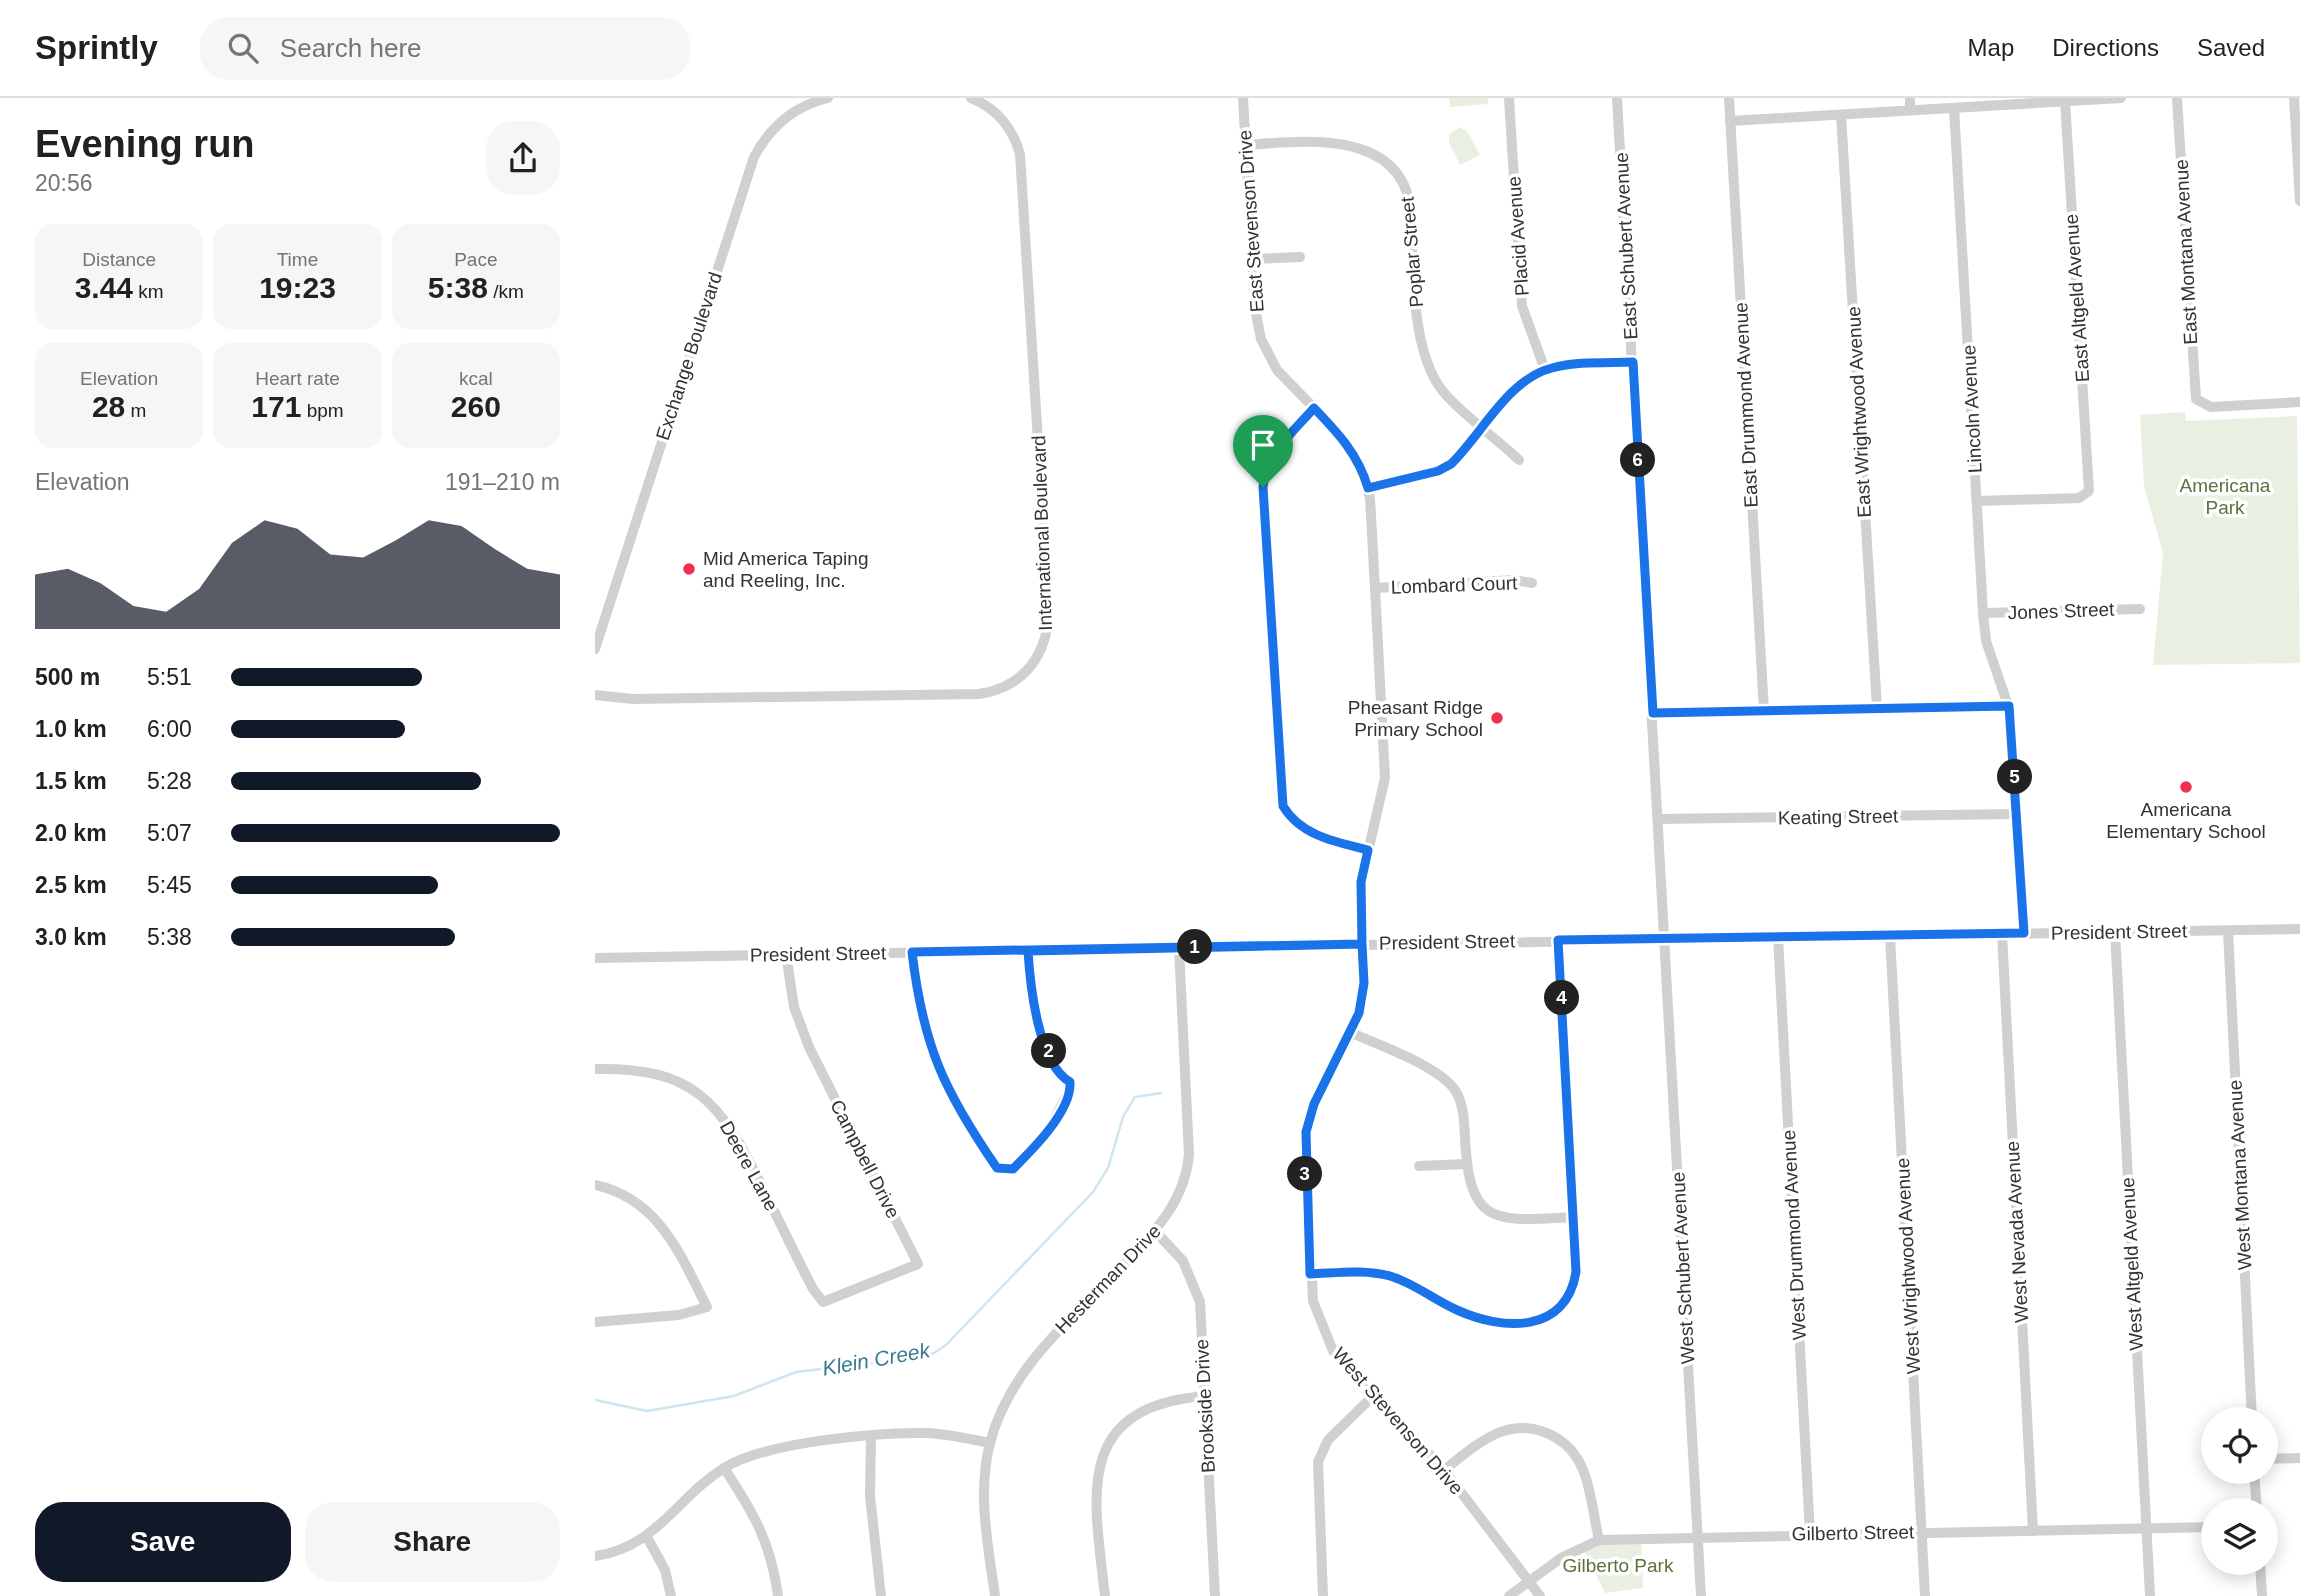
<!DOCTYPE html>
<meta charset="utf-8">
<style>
body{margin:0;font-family:Helvetica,sans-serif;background:#f6f6f6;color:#202124;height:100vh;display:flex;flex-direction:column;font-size:26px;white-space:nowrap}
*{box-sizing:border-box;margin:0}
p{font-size:23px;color:#757577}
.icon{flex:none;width:38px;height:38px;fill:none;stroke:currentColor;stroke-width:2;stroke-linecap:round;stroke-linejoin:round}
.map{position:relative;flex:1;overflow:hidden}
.side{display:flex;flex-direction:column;background:#fff;width:595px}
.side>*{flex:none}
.buttons{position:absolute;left:1606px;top:1309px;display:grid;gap:14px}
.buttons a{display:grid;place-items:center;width:77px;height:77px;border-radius:50%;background:#fff;box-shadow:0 4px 18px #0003;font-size:35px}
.pin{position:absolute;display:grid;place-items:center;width:60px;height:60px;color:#fff;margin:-72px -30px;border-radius:50% 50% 50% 0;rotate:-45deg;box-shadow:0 0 7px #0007}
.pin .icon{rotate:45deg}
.km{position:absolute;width:35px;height:35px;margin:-18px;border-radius:50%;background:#222;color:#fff;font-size:19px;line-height:35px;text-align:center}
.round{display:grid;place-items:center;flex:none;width:74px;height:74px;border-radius:28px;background:#f6f6f6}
.head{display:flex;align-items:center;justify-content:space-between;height:119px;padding:0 35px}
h1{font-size:38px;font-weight:600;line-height:52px}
.metrics{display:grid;grid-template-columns:repeat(3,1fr);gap:10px;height:119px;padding:7px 35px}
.metrics div{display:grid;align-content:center;border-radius:18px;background:#f6f6f6;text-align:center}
.metrics b{font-size:30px;font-weight:600}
.metrics small{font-size:19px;font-weight:400}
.metrics p{font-size:19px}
.chart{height:196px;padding:14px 35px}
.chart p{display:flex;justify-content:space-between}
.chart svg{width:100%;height:126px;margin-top:7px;fill:#111827;opacity:.7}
.button{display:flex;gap:14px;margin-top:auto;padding:14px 35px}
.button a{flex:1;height:80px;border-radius:28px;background:#111827;color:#fff;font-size:28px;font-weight:600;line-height:80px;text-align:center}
.button a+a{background:#f6f6f6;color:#202124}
ul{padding:0 35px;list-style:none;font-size:23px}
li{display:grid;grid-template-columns:112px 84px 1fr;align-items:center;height:52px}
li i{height:18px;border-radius:9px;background:#111827}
header{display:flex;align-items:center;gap:42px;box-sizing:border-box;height:98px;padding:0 35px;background:#fff;border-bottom:2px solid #e0e0e0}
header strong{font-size:33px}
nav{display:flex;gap:38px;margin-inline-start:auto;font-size:24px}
.search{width:490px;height:63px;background:#f6f6f6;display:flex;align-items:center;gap:18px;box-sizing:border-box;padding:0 24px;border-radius:28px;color:#757577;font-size:26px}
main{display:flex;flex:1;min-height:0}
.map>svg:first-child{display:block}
.green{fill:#eaf0e1}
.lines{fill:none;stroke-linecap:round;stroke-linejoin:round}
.stream{stroke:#cde6f0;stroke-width:2.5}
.street{stroke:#d0d0d0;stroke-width:10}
.route-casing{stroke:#fff;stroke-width:14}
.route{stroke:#1a73e8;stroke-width:9}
.poi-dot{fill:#ef3052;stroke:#fff;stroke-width:2.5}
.labels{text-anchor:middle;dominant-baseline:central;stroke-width:7;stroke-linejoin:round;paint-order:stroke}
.street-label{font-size:19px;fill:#333;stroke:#fff}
.park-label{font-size:19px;fill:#5b723c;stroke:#fff}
.poi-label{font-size:19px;fill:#333;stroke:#fff;text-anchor:start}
.water-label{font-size:21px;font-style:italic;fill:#387a94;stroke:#fff}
</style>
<header>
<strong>Sprintly</strong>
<div class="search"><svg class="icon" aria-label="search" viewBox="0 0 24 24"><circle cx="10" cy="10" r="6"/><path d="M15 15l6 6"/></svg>Search here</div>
<nav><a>Map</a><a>Directions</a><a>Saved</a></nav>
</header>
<main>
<section class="side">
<div class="head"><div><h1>Evening run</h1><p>20:56</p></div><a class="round"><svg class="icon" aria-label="share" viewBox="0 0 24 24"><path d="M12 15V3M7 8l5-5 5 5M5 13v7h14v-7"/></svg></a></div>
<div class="metrics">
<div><p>Distance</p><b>3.44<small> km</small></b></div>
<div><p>Time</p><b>19:23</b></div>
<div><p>Pace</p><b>5:38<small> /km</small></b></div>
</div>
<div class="metrics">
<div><p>Elevation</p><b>28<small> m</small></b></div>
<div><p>Heart rate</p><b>171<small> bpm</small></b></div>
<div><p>kcal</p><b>260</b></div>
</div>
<div class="chart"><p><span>Elevation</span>191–210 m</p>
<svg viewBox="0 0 160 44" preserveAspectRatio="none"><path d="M0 44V25L10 23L20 28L30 36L40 38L50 30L60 14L70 6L80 9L90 18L100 19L110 13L120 6L130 8L140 16L150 23L160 25V44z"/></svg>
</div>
<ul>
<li><b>500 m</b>5:51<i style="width:58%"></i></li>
<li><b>1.0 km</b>6:00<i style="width:53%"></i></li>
<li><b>1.5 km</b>5:28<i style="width:76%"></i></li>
<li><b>2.0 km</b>5:07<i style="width:100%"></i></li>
<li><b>2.5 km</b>5:45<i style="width:63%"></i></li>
<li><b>3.0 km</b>5:38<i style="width:68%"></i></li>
</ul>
<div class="button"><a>Save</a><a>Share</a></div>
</section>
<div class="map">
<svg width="1705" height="1498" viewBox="0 0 1705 1498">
<rect width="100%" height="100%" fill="#fff"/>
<g class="green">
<polygon points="854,0 893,0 893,6 855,9"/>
<polygon points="865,29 872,33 885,57 865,67 854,45 854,36"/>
<polygon points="1590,314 1591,323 1702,318 1705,565 1558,567 1568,455 1549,389 1545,317"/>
<polygon points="1046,1440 1048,1490 1010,1495 988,1450 1004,1443"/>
</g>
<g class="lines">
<polyline class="stream" points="0,1302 52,1313 139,1298 201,1274 312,1261 339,1255 351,1247 498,1094 513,1070 528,1019 540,999 566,995"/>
<g class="street">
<polyline points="648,0 660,211 666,241 682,272 751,343 764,364 775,400 780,490 790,680 766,784 767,900 757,935 718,1006 711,1034 718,1203 738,1253 849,1372 945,1498"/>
<polyline points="914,0 927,208 950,272"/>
<polyline points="1022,0 1106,1498"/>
<polyline points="1134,0 1169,613"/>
<polyline points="1315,0 1315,12"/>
<polyline points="1582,0 1601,301 1616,309 1705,304"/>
<polyline points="1699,0 1705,103"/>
<polyline points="1359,10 1388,515 1391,543 1416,616 1429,835"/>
<polyline points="1246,17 1282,610"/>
<polyline points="1135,23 1526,0"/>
<path d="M651 47C708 43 801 31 815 106 819 160 813 258 852 298 873 321 901 340 924 362"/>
<polyline points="658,161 705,159"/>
<path d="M719 310C698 334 672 355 668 389L686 692C693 736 735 743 773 752"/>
<path d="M773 390 843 373 856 366C887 336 913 281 957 270 982 263 1011 266 1038 264"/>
<polyline points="1382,403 1484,400 1494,393 1470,3"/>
<polyline points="780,490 919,482 937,485"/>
<polyline points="1388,515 1545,511"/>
<path d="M0 551 159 59C175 29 200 8 233 0"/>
<path d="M0 597 38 601 384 596C427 589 449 562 454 519L425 56C418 30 401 10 376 0"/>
<polyline points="1058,615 1414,608"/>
<polyline points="1064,721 1422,716"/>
<polyline points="1633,833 1657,1321"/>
<polyline points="1520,834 1555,1498"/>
<polyline points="1407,836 1438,1433"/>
<polyline points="1295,838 1330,1498"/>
<polyline points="1183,839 1215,1436"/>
<path d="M317 854C329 951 348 991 402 1070L418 1071 455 1030 475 990V984C443 966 435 887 433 853"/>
<polyline points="0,860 1705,831"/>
<path d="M757 935C785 948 842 967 860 992 869 1006 869 1023 870 1039 874 1130 900 1123 979 1119"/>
<path d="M0 971C98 969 125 1003 166 1086 183 1121 200 1156 218 1191L228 1204 323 1166 214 949 199 909 191 856"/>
<polyline points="824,1068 871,1066"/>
<path d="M0 1087C64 1101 85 1156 112 1209L84 1217 0 1224"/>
<polyline points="560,1133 588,1163 605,1204 620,1498"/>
<path d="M715 1176C742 1175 769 1171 795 1178 820 1185 839 1202 862 1212 909 1233 971 1236 981 1174L963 842"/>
<polyline points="276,1338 275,1398 286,1498"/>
<polyline points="1671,1361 1705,1360"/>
<path d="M129 1370C158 1414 176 1444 183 1498"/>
<path d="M849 1372C866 1359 884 1343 903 1335 938 1321 975 1339 988 1372 996 1390 999 1421 1004 1442"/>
<polyline points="1659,1374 1662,1412"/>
<polyline points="52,1439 70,1472 76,1498"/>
<path d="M0 1458C62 1449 81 1400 129 1370 170 1344 283 1334 332 1335 353 1336 374 1341 395 1345"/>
<polyline points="1665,1465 1667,1498"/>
<path d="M400 1498C393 1447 382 1395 395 1345 414 1271 476 1221 527 1168 559 1134 589 1106 594 1057L584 850"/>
<path d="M510 1498C499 1399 477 1309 610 1298"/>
<polyline points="728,1498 723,1364 733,1342 780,1296"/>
<polyline points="914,1498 966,1460 1004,1442 1619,1429"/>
</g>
</g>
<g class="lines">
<defs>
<path id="route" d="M668 389 688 708C706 738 741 744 773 752L766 784 767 846 317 854C328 948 349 993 402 1070L418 1071C437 1052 477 1013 475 984 443 966 435 886 433 853L767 846 769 885 764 915 719 1006 711 1034 715 1176C742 1175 769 1171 795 1178 819 1185 839 1202 862 1212 908 1233 971 1236 981 1174L963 842 1429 835 1414 608 1058 615 1038 264C1012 265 982 263 957 270 913 281 887 336 856 366L843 373 773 390C763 356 743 335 719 310 698 334 672 355 668 389"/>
</defs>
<use href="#route" class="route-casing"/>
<use href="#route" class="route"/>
</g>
<g class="poi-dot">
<circle cx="94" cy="471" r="7"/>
<circle cx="902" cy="620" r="7"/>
<circle cx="1591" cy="689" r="7"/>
</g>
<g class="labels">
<g class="street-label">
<text transform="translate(656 123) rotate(-94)">East Stevenson Drive</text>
<text transform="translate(923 138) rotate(-94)">Placid Avenue</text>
<text transform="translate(1031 148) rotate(-93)">East Schubert Avenue</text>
<text transform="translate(817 154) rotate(-95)">Poplar Street</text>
<text transform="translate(1591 154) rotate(-93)">East Montana Avenue</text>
<text transform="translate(1482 200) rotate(-94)">East Altgeld Avenue</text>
<text transform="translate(94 258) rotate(-72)">Exchange Boulevard</text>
<text transform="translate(1151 307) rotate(-93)">East Drummond Avenue</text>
<text transform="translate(1377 311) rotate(-93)">Lincoln Avenue</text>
<text transform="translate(1264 314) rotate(-93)">East Wrightwood Avenue</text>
<text transform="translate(447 435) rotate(-92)">International Boulevard</text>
<text transform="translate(859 487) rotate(-2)">Lombard Court</text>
<text transform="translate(1466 513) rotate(-2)">Jones Street</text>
<text transform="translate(1243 719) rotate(-1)">Keating Street</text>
<text transform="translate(1524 834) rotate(-1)">President Street</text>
<text transform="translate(852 844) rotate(-1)">President Street</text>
<text transform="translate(223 856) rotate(-1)">President Street</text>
<text transform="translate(270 1061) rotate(63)">Campbell Drive</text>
<text transform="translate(154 1068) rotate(61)">Deere Lane</text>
<text transform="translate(1645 1077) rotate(-93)">West Montana Avenue</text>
<text transform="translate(1422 1134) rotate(-93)">West Nevada Avenue</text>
<text transform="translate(1199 1137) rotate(-93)">West Drummond Avenue</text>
<text transform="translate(1537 1166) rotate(-93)">West Altgeld Avenue</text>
<text transform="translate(1313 1168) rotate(-93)">West Wrightwood Avenue</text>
<text transform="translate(1088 1170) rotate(-93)">West Schubert Avenue</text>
<text transform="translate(513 1181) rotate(-46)">Hesterman Drive</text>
<text transform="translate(610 1308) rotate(-93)">Brookside Drive</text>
<text transform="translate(803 1323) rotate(49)">West Stevenson Drive</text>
<text transform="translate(1258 1435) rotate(-1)">Gilberto Street</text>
</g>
<g class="park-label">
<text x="1630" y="387">Americana<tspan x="1630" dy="22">Park</tspan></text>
<text x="1023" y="1467">Gilberto Park</text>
</g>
<g class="poi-label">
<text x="108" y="460">Mid America Taping<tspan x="108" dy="22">and Reeling, Inc.</tspan></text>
<text x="888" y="609" text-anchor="end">Pheasant Ridge<tspan x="888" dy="22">Primary School</tspan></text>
<text x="1591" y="711" text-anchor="middle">Americana<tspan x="1591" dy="22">Elementary School</tspan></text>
</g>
<g class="water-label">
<text transform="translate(281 1261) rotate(-10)">Klein Creek</text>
</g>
</g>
</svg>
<div class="buttons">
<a><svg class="icon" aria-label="locate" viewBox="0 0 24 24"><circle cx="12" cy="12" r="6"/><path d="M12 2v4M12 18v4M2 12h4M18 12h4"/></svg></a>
<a><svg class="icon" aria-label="layers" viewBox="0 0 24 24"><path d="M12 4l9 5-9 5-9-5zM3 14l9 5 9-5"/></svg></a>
</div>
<div class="pin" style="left:668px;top:389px;background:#1e9e55"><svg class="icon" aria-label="arrive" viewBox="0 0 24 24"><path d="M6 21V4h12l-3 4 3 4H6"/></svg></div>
<b class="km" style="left:600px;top:849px">1</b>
<b class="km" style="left:454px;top:953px">2</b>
<b class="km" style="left:710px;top:1076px">3</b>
<b class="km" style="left:967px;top:900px">4</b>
<b class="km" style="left:1420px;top:679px">5</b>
<b class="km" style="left:1043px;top:362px">6</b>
</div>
</main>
